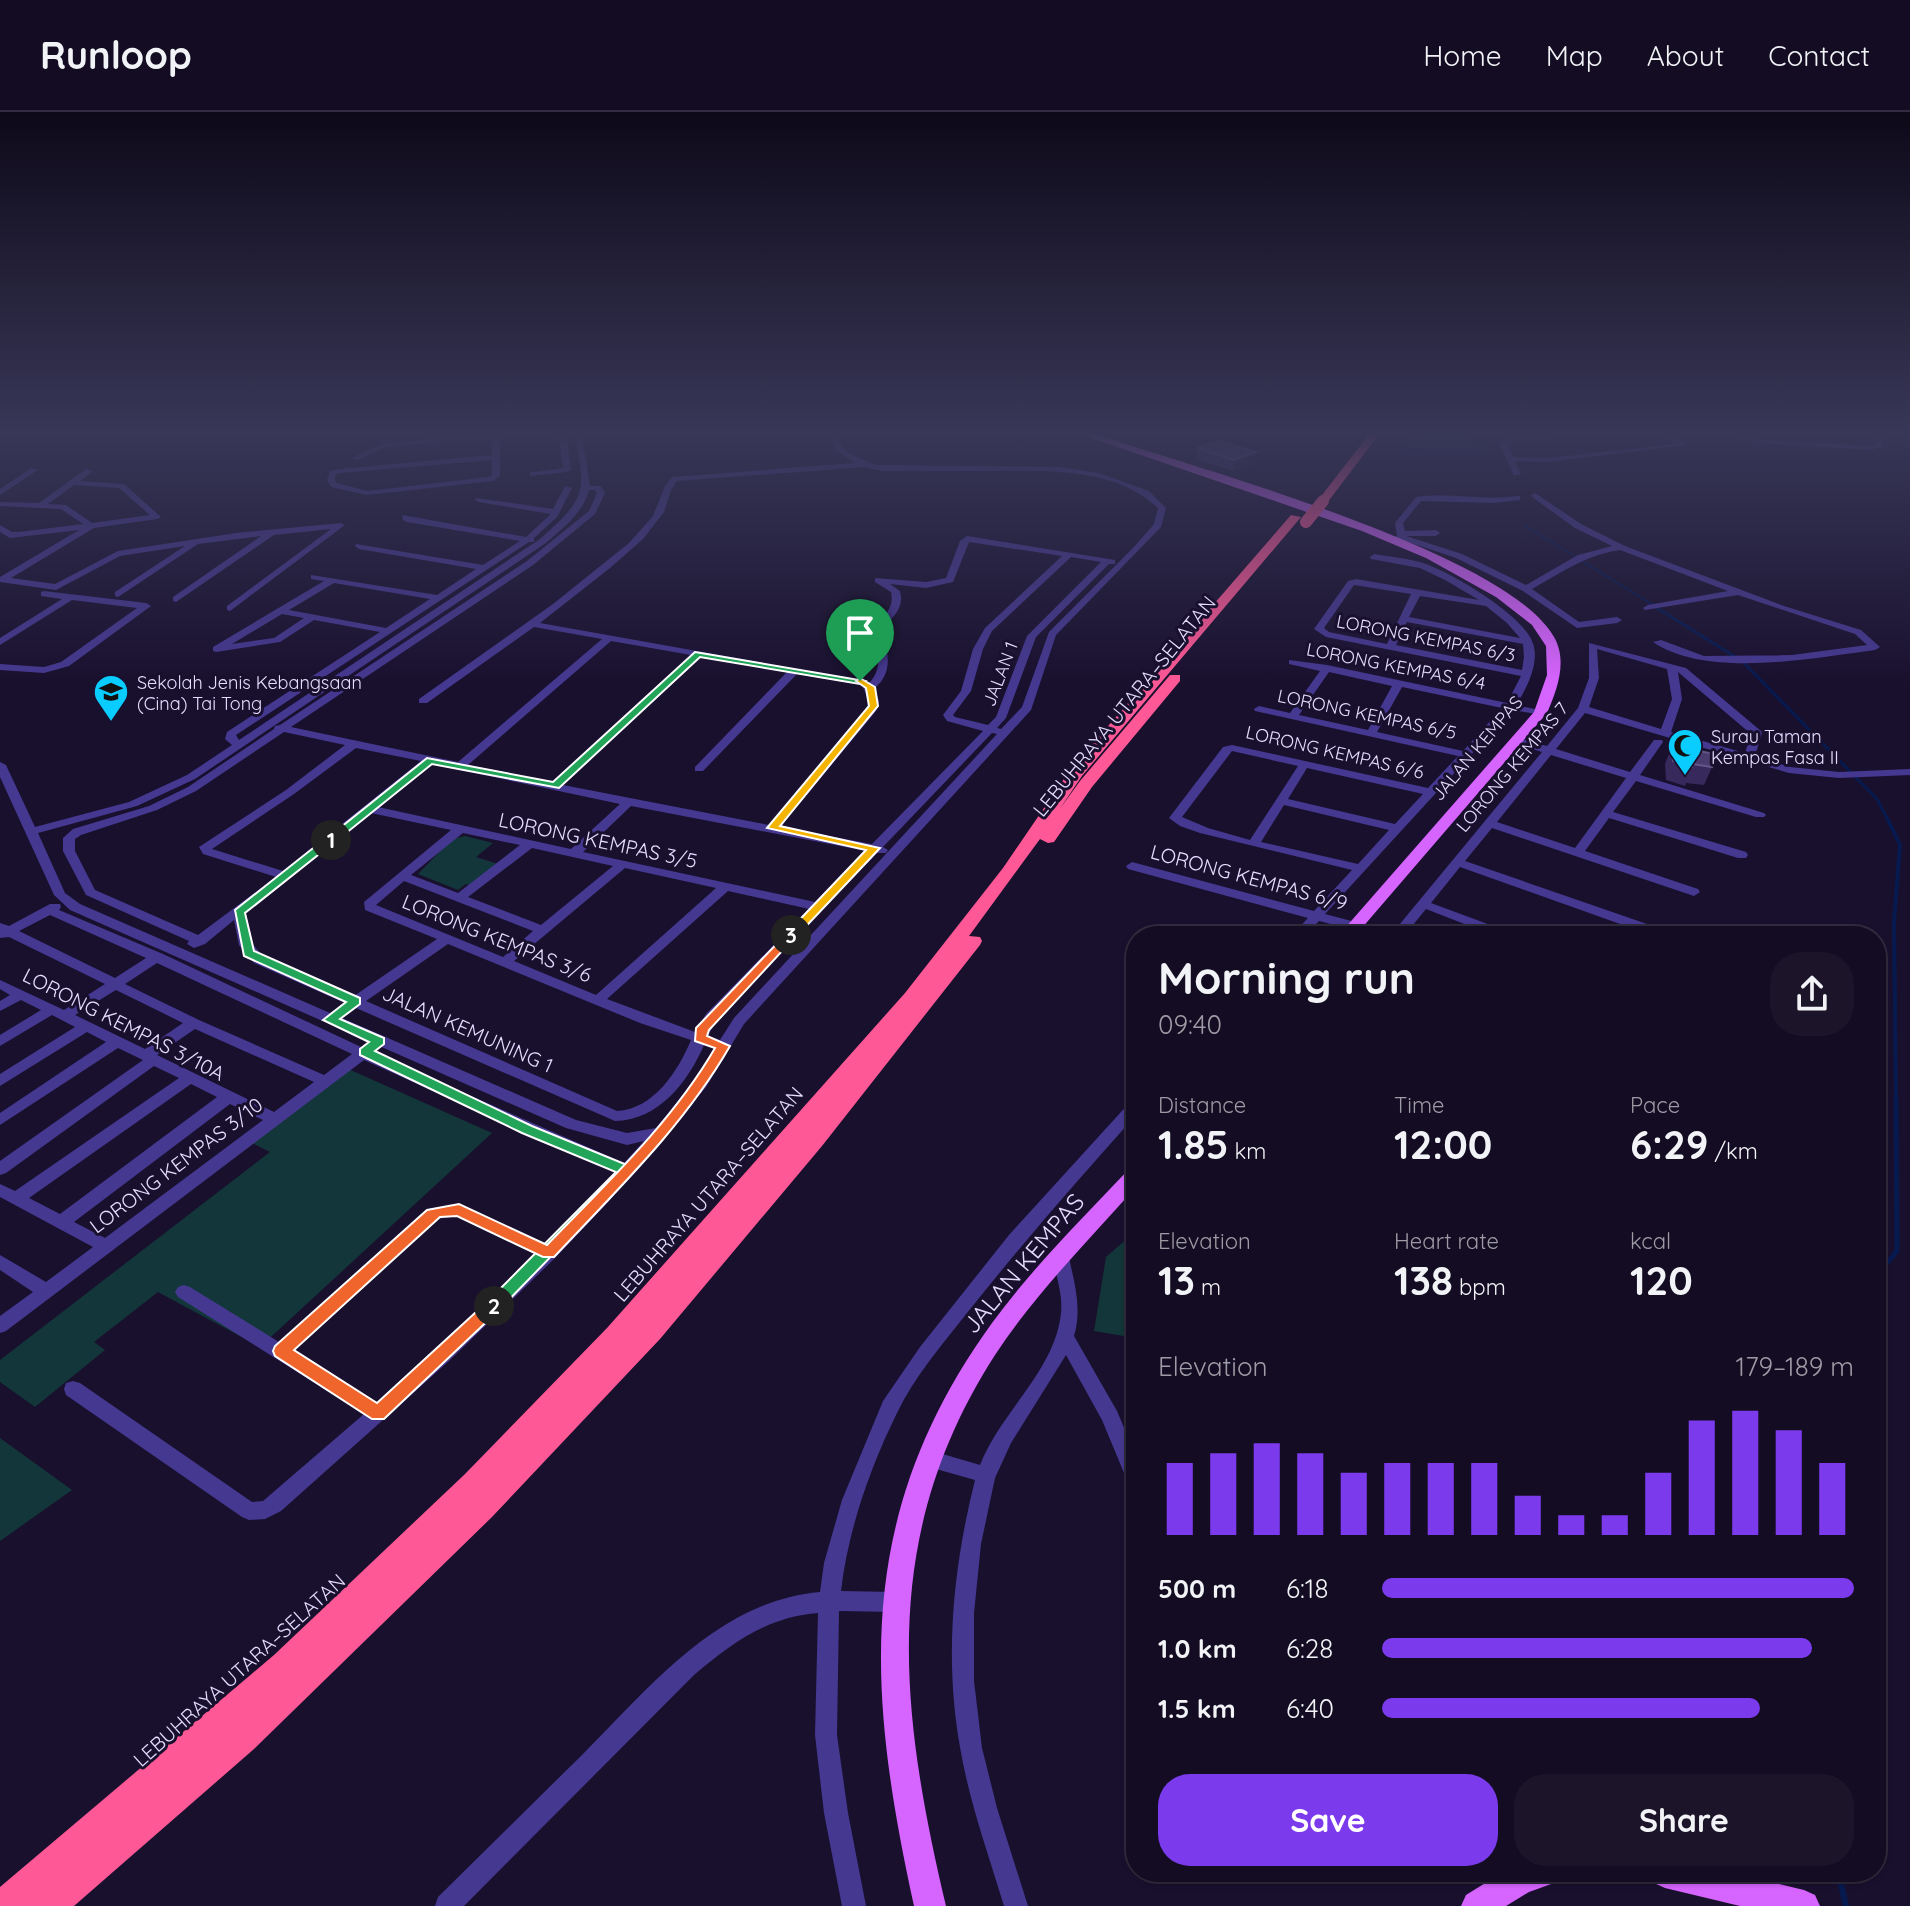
<!DOCTYPE html>
<meta charset="utf-8">
<style>
body{margin:0;font-family:Quicksand,sans-serif;background:#1c152a;color:#f1f3f6;height:100vh;display:flex;flex-direction:column;font-size:30px;white-space:nowrap}
*{box-sizing:border-box;margin:0}
p{font-size:26px;color:#9d9ba5}
.icon{flex:none;width:44px;height:44px;fill:none;stroke:currentColor;stroke-width:2;stroke-linecap:round;stroke-linejoin:round}
.map{position:relative;flex:1;overflow:hidden}
.details{position:absolute;left:1126px;top:814px;width:760px;height:956px;display:flex;flex-direction:column;background:#130c22;border-radius:32px;box-shadow:0 2px 6px #0004,0 0 0 2px #322c40}
.details>*{flex:none}
.pin{position:absolute;display:grid;place-items:center;width:68px;height:68px;color:#fff;margin:-82px -34px;border-radius:50% 50% 50% 0;rotate:-45deg;box-shadow:0 0 8px #0007}
.pin .icon{rotate:45deg}
.km{position:absolute;width:40px;height:40px;margin:-20px;border-radius:50%;background:#222;color:#fff;font-size:22px;line-height:40px;text-align:center}
.round{display:grid;place-items:center;flex:none;width:84px;height:84px;border-radius:32px;background:#1c152a}
.summary{display:flex;align-items:center;justify-content:space-between;height:136px;padding:0 32px}
h1{font-size:44px;font-weight:800;line-height:60px}
.metrics{display:grid;grid-template-columns:repeat(3,1fr);gap:12px;height:136px;padding:8px 32px}
.metrics div{display:grid;align-content:center}
.metrics b{font-size:40px;font-weight:800}
.metrics small{font-size:22px;font-weight:400}
.metrics p{font-size:22px}
.chart{height:224px;padding:16px 32px}
.chart p{display:flex;justify-content:space-between}
.chart svg{width:100%;height:144px;margin-top:8px;stroke:#7c3aed;stroke-width:6}
.button{display:flex;gap:16px;margin-top:auto;padding:16px 32px}
.button a{flex:1;height:92px;border-radius:32px;background:#7c3aed;color:#fff;font-size:32px;font-weight:800;line-height:92px;text-align:center}
.button a+a{background:#1c152a;color:#f1f3f6}
ul{padding:0 32px;list-style:none;font-size:26px}
li{display:grid;grid-template-columns:128px 96px 1fr;align-items:center;height:60px}
li i{height:20px;border-radius:10px;background:#7c3aed}
header{display:flex;align-items:center;gap:48px;box-sizing:border-box;height:112px;padding:0 40px;background:#130c22;border-bottom:2px solid #322c40}
header strong{font-size:38px}
nav{display:flex;gap:44px;margin-inline-start:auto;font-size:28px}
.map>svg:first-child{display:block}
.green{fill:#123639}
.water{fill:#071a50}
.lines{fill:none;stroke-linecap:round;stroke-linejoin:round}
.stream-far4{stroke:#071a50;stroke-width:2}
.stream-far3{stroke:#071a50;stroke-width:3}
.stream-far2{stroke:#071a50;stroke-width:4}
.stream-far1{stroke:#071a50;stroke-width:5}
.stream{stroke:#071a50;stroke-width:6}
.minor{fill:#453890;fill-rule:evenodd}
.major{fill:#d664ff;fill-rule:evenodd}
.highway{fill:#ff5896;fill-rule:evenodd}
.highway-bridge{stroke:#ff5896;stroke-width:12}
.wall{fill:#38295d}
.shaded-wall{fill:#241743}
.building{fill:#4b3c6f;stroke:#635585;stroke-width:2}
.split-1{fill:#22a559;stroke:#fff;stroke-width:2}
.split-2{fill:#22a559;stroke:#fff;stroke-width:2}
.split-3{fill:#f0652b;stroke:#fff;stroke-width:2}
.split-4{fill:#f5b400;stroke:#fff;stroke-width:2}
.labels{text-anchor:middle;dominant-baseline:central;stroke-width:6;stroke-linejoin:round;paint-order:stroke}
.far-street-label{font-size:18px;fill:#e5ddff;stroke:#19102e}
.far-poi-label{font-size:18px;fill:#e5ddff;stroke:#19102e;text-anchor:start}
.street-label{font-size:20px;fill:#e5ddff;stroke:#19102e}
.near-street-label{font-size:24px;fill:#e5ddff;stroke:#19102e}
</style>
<header>
<strong>Runloop</strong>
<nav><a>Home</a><a>Map</a><a>About</a><a>Contact</a></nav>
</header>
<div class="map">
<svg width="1910" height="1794" viewBox="0 0 1910 1794">
<rect width="100%" height="100%" fill="#19102e"/>
<g class="green">
<polygon points="465,724 493,731 476,745 498,752 471,774 466,772 458,778 418,762 452,727"/>
<polygon points="346,956 492,1021 260,1235 158,1180 94,1230 105,1238 35,1295 0,1270 0,1248 270,1040 248,1029"/>
<polygon points="1136,1119 1136,1226 1094,1219 1106,1145"/>
<polygon points="0,1326 72,1378 0,1429"/>
</g>
<polygon class="water" points="1448,322 1466,324 1484,334 1484,339 1406,344 1401,327"/>
<g class="lines">
<polyline class="stream-far4" points="1524,413 1653,493"/>
<g class="stream-far3">
<polyline points="1650,491 1655,494"/>
<polyline points="1657,496 1734,544"/>
<polyline points="1742,549 1877,687 1889,710"/>
</g>
<polyline class="stream-far2" points="1888,708 1900,733 1894,810 1896,988"/>
<polyline class="stream-far1" points="1876,1164 1897,1139 1896,986"/>
<polyline class="stream" points="1838,1760 1846,1794"/>
<g class="minor">
<path d="M502 321H534L500 326V364L493 369 367 383 331 375 327 368 330 359 339 357 492 343V326L385 335 358 348 351 346 384 331ZM492 348V363L488 365 367 379 337 371 335 368 336 362 340 361Z"/>
<polygon points="558,321 566,321 571,358 567,360 530,364 530,360 533,360 563,356"/>
<path d="M574 321H582L590 374H601L605 381 595 402 533 453 291 615 458 650 602 527 534 515 427 591H419V587L553 492 629 431 653 404 665 374 672 365 855 351 836 338 829 321H837L838 329 846 340 875 353 1060 355 1099 361 1149 379 1166 396 1161 415 1056 523 1031 598 744 912 706 975 609 1089 557 1144 449 1249 281 1399 265 1407 249 1408 242 1405 66 1283 64 1277 66 1271 73 1269 80 1271 252 1390 263 1389 364 1302 178 1185 175 1180 178 1175 184 1173 190 1175 279 1230 426 1098 459 1092 547 1133 616 1061 364 948 6 1219 0 1221V1204L33 1180 0 1158V1143L46 1170 93 1135 0 1085V1072L15 1079 179 966 154 954 6 1061 0 1063V1049L143 948 118 936 0 1013V1001L106 930 87 920 0 974V962L75 915 52 903 0 934V923L41 898 21 888 0 899V889L10 883 0 877V868L64 898 105 872 9 825 0 826V811L9 814 50 792H60L61 795 59 798 163 842 361 935 370 931 375 933 377 936 373 941 624 1051 644 1029 627 1033 566 1016 70 798 54 783 0 665V650L6 653 35 715 129 690 187 663 232 633 225 627 227 620 380 520 314 508 280 530 216 540 213 539V535L324 469 311 467V463L437 483 476 457 359 437 355 434 356 432 483 453 520 429 407 410 403 408 402 403 526 425 551 402 479 390 475 388 476 386 553 397 565 374 572 376 557 405 534 426V430H529L236 623 239 628 540 427C586 386 587 381 574 321ZM865 355 882 359C917 359 952 359 987 359 1044 359 1113 354 1158 396L1154 412 1134 435 1049 520 1022 595 1001 617 997 616 1006 606 1036 525 1109 452H1115V448L967 424 960 429 946 466 926 470 875 466V470L891 480C895 498 882 505 872 518 877 536 884 555 870 570L540 511 610 456 643 427 664 400 671 378 677 369ZM589 378H595L597 381 589 399 527 449 280 613 275 614 274 617 188 675 149 694 73 717 63 726V739L86 783 189 829 187 832 194 836 205 832 234 808 239 833 254 851 345 891 330 901 80 792 65 781 38 721 137 694 195 667 546 431C563 416 583 401 589 378ZM969 430 1062 444 985 516 973 537 961 579 943 603 947 609 983 619 872 732 780 715 876 599 879 589 874 577C894 560 888 541 882 518 892 505 905 497 900 479L890 472 926 476 953 470ZM1071 445 1101 450 1027 524 996 605 988 613 955 605 953 603 971 579 983 537 992 519ZM334 471 430 487 386 516 289 498ZM282 502 304 506 274 526 232 532ZM611 529 691 543 552 670 468 653ZM701 545 787 560 695 655V659H703L797 562 862 573 869 589 866 598 769 713 563 673ZM284 620 345 633 286 678 199 735 203 742 276 765 198 823 95 778 75 739V727L81 723 157 698 196 679ZM992 621 997 622 734 906 720 928 708 924 716 908 877 741H886L888 738 883 735ZM356 636 421 649 283 759 212 737 294 682ZM432 652 620 692 571 737 378 695ZM631 694 866 739 815 790 583 740ZM371 701 451 718 364 790 365 798 437 827 354 884 264 845 253 833 245 800ZM463 721 520 733 458 781 411 763ZM532 736 613 754 541 813 468 785ZM625 756 716 776 596 883 514 849ZM404 769 533 819 503 845 376 793ZM728 779 809 797 706 902 695 920 607 887ZM50 803 146 846 115 866 19 819ZM448 832 640 911 691 928C678 959 654 997 617 999L366 889ZM157 851 352 942 324 963 199 908 125 872ZM116 878 183 911 145 937 75 903ZM356 896 615 1009C659 1008 688 970 704 933L715 936 696 967 656 1016 627 1021 576 1008 342 906ZM195 917 314 970 274 1000 157 943ZM191 972 217 985 60 1102 29 1086ZM230 992 263 1008 105 1126 74 1110ZM457 1104 537 1143 378 1291 293 1239 437 1107Z"/>
<polygon points="1531,321 1545,321 1507,331 1513,345 1548,346 1675,332 1657,321 1667,321 1687,333 1548,350 1515,349 1521,362 1514,364 1499,330"/>
<polygon points="1553,321 1568,321 1532,330 1528,328"/>
<polygon points="1726,321 1738,321 1756,327 1872,334 1876,333 1871,321 1879,321 1884,334 1872,338 1755,331"/>
<polygon points="31,356 38,358 0,383 0,377"/>
<path d="M86 357 93 359 80 369 124 372 161 405 157 407 94 416 11 466 55 472 118 439 236 421 341 411 345 413 230 499 227 498V494L331 417 274 423 176 490 173 489V485L261 424 198 432 118 485 115 484V480L185 434 120 444 56 478 0 470V465L79 418 10 426 0 420V413L12 420H19L83 412 61 397 0 394V390L39 391ZM74 373 119 376 150 403 92 411 66 393 48 392Z"/>
<path d="M1535 381 1581 412 1625 434 1784 494 1861 518 1880 535 1875 538C1813 546 1707 567 1653 530L1661 528 1704 544 1792 543 1867 533 1855 522 1738 483 1645 498 1643 496 1648 493 1728 479 1620 438C1586 443 1562 460 1532 477L1579 510 1617 505 1622 508 1617 511 1577 516 1523 479 1456 446 1402 428 1396 430 1392 427 1397 424 1395 411 1416 385C1450 380 1483 389 1517 384H1520V388L1493 391 1421 389 1403 411 1405 419 1436 418 1440 421 1436 424H1406L1462 442 1526 473 1578 443 1612 434 1575 416 1532 385 1531 383Z"/>
<path d="M1374 442C1390 445 1407 446 1423 451 1451 460 1521 502 1532 529 1541 549 1527 576 1516 593L1544 599V603L1512 598 1325 802 1359 811 1361 814 1359 817 1354 818 1319 809 1305 824H1291L1308 806 1128 757 1126 754 1132 750 1314 799 1352 758 1200 721 1180 714 1169 706 1223 635 1232 633 1428 676 1458 644 1255 599 1254 597 1259 594 1290 601 1320 559 1289 552V548L1327 553 1507 591 1521 564 1326 525 1314 517 1348 469 1356 467 1479 488 1445 468 1420 456 1371 447 1370 445ZM1354 473 1411 482 1387 532 1329 520 1324 516ZM1420 484 1486 494 1507 511 1520 526 1409 505ZM1407 510 1523 532 1524 545 1522 558 1396 533ZM1329 560 1392 574 1368 618 1299 603ZM1402 575 1502 596 1463 639 1377 620ZM1232 639 1298 654 1250 728 1208 716 1182 705ZM1307 656 1423 682 1395 712 1288 687ZM1284 693 1389 718 1358 752 1261 730Z"/>
<polygon points="44,479 146,491 151,494 69,554 44,561 0,558 0,552 44,555 61,550 137,496 72,488 0,533 0,526 62,487 41,484 41,480"/>
<path d="M1589 531 1686 556 1761 619 1762 621 1755 644 1790 655 1839 660 1910 657V663L1839 666 1789 661 1585 601 1556 637 1630 660 1654 628H1662L1663 630 1640 663 1764 701 1766 703 1764 705H1756L1636 669 1613 700 1746 740 1748 743 1746 746H1738L1609 706 1585 739 1698 777 1700 780 1694 784 1492 716 1465 749 1647 812 1649 815 1647 818H1637L1460 755 1431 791 1512 821 1514 824H1495L1426 797 1404 824H1390L1542 640 1513 631V627L1517 626 1547 634 1578 596 1589 566ZM1597 537 1667 557 1672 587 1661 617 1589 595 1599 566ZM1678 560 1751 622 1745 641 1671 620 1682 587ZM1551 643 1626 666 1575 736 1497 710Z"/>
<path d="M1136 988V1003C1078 1068 1021 1133 967 1201 942 1233 914 1265 897 1301 870 1356 848 1418 841 1479L895 1480 902 1483 905 1490 902 1497 895 1500 839 1499 837 1623 848 1701 866 1794H842L824 1701 815 1623 818 1501C767 1505 732 1531 694 1563L464 1794H435L438 1785C486 1738 534 1690 582 1643 650 1575 718 1489 820 1480L824 1451 842 1388 883 1289 920 1235 1009 1123 1131 989Z"/>
<path d="M1061 1139 1067 1141 1069 1146C1075 1173 1082 1197 1074 1224L1117 1299 1136 1344V1376L1129 1373 1102 1308 1066 1243 1011 1331 995 1366 981 1432 974 1501V1569L982 1636 997 1696 1028 1794H1004C988 1741 969 1689 960 1635 944 1545 953 1456 975 1368L922 1353 919 1347 922 1341 929 1338 980 1353C1001 1299 1055 1259 1061 1201 1063 1183 1056 1164 1053 1146L1055 1141Z"/>
</g>
<g class="major">
<path d="M1077 321H1092C1189 354 1507 440 1554 525 1568 549 1557 578 1547 601L1355 824H1338L1534 600 1547 563 1546 534 1532 513 1496 485 1426 446 1362 419Z"/>
<path d="M1136 1055V1075C1087 1130 1035 1182 995 1243 879 1423 899 1596 946 1794H914C866 1575 854 1402 992 1211 1033 1155 1082 1107 1129 1057Z"/>
<polygon points="1503,1760 1559,1760 1554,1771 1529,1780 1506,1794 1461,1794 1466,1783"/>
<polygon points="1649,1760 1729,1760 1804,1778 1815,1783 1820,1794 1740,1794 1665,1776 1654,1771"/>
</g>
<g class="highway">
<polygon points="1370,321 1380,321 1327,391 1319,391 1319,387"/>
<polygon points="1291,403 1301,405 1082,664 1059,698 1080,669 1170,563 1180,563 1180,569 1092,675 1054,730 1048,731 1040,727 969,824 980,825 982,829 980,833 822,1034 660,1227 492,1405 254,1637 74,1794 0,1794 0,1775 274,1543 465,1362 607,1216 905,881 1003,756 1070,658"/>
</g>
<polyline class="highway-bridge" points="1306,410 1323,389"/>
</g>
<g class="wall">
<polygon points="1198,336 1256,340 1254,351 1233,359 1197,347"/>
<polygon points="1672,634 1712,655 1704,673 1686,671 1685,674 1666,668 1665,652"/>
</g>
<polygon class="shaded-wall" points="1256,340 1254,351 1233,359 1234,348"/>
<g class="building">
<polygon points="1219,329 1256,340 1234,348 1198,336"/>
<polygon points="1672,634 1710,641 1712,655 1692,652 1692,655 1673,649"/>
</g>
<linearGradient id="sky" x2="0" y2="1"><stop stop-color="#0e0919"/><stop offset="0.56" stop-color="#383757"/><stop offset="1" stop-color="#383757" stop-opacity="0"/></linearGradient>
<rect width="1910" height="572" fill="url(#sky)"/>
<polygon class="split-1" points="695,540 865,569 860,572 700,545 559,676 432,652 335,730 325,728 427,646 553,670"/>
<polygon class="split-2" points="327,725 337,728 245,801 254,839 360,886 360,892 340,907 384,926 384,932 375,939 532,1014 632,1055 634,1059 499,1198 488,1198 488,1189 616,1060 522,1021 360,943 360,937 369,930 323,908 346,890 244,844 235,798"/>
<path class="split-3" d="M787 821 797 823 709 918 707 924 730 934C684 1014 616 1079 554 1145H543L457 1104 440 1105 294 1238 377 1291 488 1189H499V1198L384 1307H372L275 1244 273 1239 275 1234 427 1098 459 1092 547 1133C606 1072 672 1010 715 936L695 929 696 916Z"/>
<polygon class="split-4" points="860,566 875,575 878,594 780,714 880,736 795,826 787,826 787,821 866,738 767,716 869,594 866,576 856,569"/>
<defs>
<symbol id="school-pin" viewBox="-11 -11 22 30"><path d="M0 17L-7.5 6A9.5 9.5 0 1 1 7.5 6Z" fill="#09ccff" stroke="#19102e"/><path d="M0-5L7-2L0 1L-7-2ZM-4 1L0 2.5L4 1V4Q0 6-4 4Z" fill="#111"/></symbol>
<symbol id="mosque-pin" viewBox="-11 -11 22 30"><path d="M0 17L-7.5 6A9.5 9.5 0 1 1 7.5 6Z" fill="#09ccff" stroke="#19102e"/><path d="M3.5-4.9A6 6 0 1 0 3.5 4.9A5 5 0 1 1 3.5-4.9Z" fill="#111"/></symbol>
</defs>
<g fill-rule="evenodd">
<use href="#school-pin" x="91" y="560" width="40" height="54"/>
<use href="#mosque-pin" x="1665" y="614" width="40" height="54"/>
</g>
<g class="labels">
<g class="far-street-label">
<text transform="translate(1426 526) rotate(11)">LORONG KEMPAS 6/3</text>
<text transform="translate(1396 554) rotate(11)">LORONG KEMPAS 6/4</text>
<text transform="translate(1000 562) rotate(-69)">JALAN 1</text>
<text transform="translate(1367 602) rotate(12)">LORONG KEMPAS 6/5</text>
<text transform="translate(1477 636) rotate(-50)">JALAN KEMPAS</text>
<text transform="translate(1335 640) rotate(13)">LORONG KEMPAS 6/6</text>
<text transform="translate(1512 655) rotate(-50)">LORONG KEMPAS 7</text>
</g>
<g class="far-poi-label">
<text x="137" y="570">Sekolah Jenis Kebangsaan<tspan x="137" dy="21">(Cina) Tai Tong</tspan></text>
<text x="1711" y="624">Surau Taman<tspan x="1711" dy="21">Kempas Fasa II</tspan></text>
</g>
<g class="street-label">
<text transform="translate(1124 594) rotate(-51)">LEBUHRAYA UTARA–SELATAN</text>
<text transform="translate(598 728) rotate(12)">LORONG KEMPAS 3/5</text>
<text transform="translate(1249 765) rotate(15)">LORONG KEMPAS 6/9</text>
<text transform="translate(497 826) rotate(22)">LORONG KEMPAS 3/6</text>
<text transform="translate(124 912) rotate(27)">LORONG KEMPAS 3/10A</text>
<text transform="translate(468 917) rotate(24)">JALAN KEMUNING 1</text>
<text transform="translate(176 1053) rotate(-37)">LORONG KEMPAS 3/10</text>
<text transform="translate(708 1082) rotate(-49)">LEBUHRAYA UTARA–SELATAN</text>
<text transform="translate(239 1558) rotate(-42)">LEBUHRAYA UTARA–SELATAN</text>
</g>
<g class="near-street-label">
<text transform="translate(1023 1151) rotate(-50)">JALAN KEMPAS</text>
</g>
</g>
</svg>
<div class="pin" style="left:860px;top:569px;background:#1e9e55"><svg class="icon" aria-label="arrive" viewBox="0 0 24 24"><path d="M6 21V4h12l-3 4 3 4H6"/></svg></div>
<b class="km" style="left:331px;top:728px">1</b>
<b class="km" style="left:494px;top:1194px">2</b>
<b class="km" style="left:791px;top:823px">3</b>
<section class="details">
<div class="summary"><div><h1>Morning run</h1><p>09:40</p></div><a class="round"><svg class="icon" aria-label="share" viewBox="0 0 24 24"><path d="M12 15V3M7 8l5-5 5 5M5 13v7h14v-7"/></svg></a></div>
<div class="metrics">
<div><p>Distance</p><b>1.85<small> km</small></b></div>
<div><p>Time</p><b>12:00</b></div>
<div><p>Pace</p><b>6:29<small> /km</small></b></div>
</div>
<div class="metrics">
<div><p>Elevation</p><b>13<small> m</small></b></div>
<div><p>Heart rate</p><b>138<small> bpm</small></b></div>
<div><p>kcal</p><b>120</b></div>
</div>
<div class="chart"><p><span>Elevation</span>179–189 m</p>
<svg viewBox="0 0 160 44" preserveAspectRatio="none"><path d="M5 44V22M15 44V19M25 44V16M35 44V19M45 44V25M55 44V22M65 44V22M75 44V22M85 44V32M95 44V38M105 44V38M115 44V25M125 44V9M135 44V6M145 44V12M155 44V22"/></svg>
</div>
<ul>
<li><b>500 m</b>6:18<i style="width:100%"></i></li>
<li><b>1.0 km</b>6:28<i style="width:91%"></i></li>
<li><b>1.5 km</b>6:40<i style="width:80%"></i></li>
</ul>
<div class="button"><a>Save</a><a>Share</a></div>
</section>
</div>
